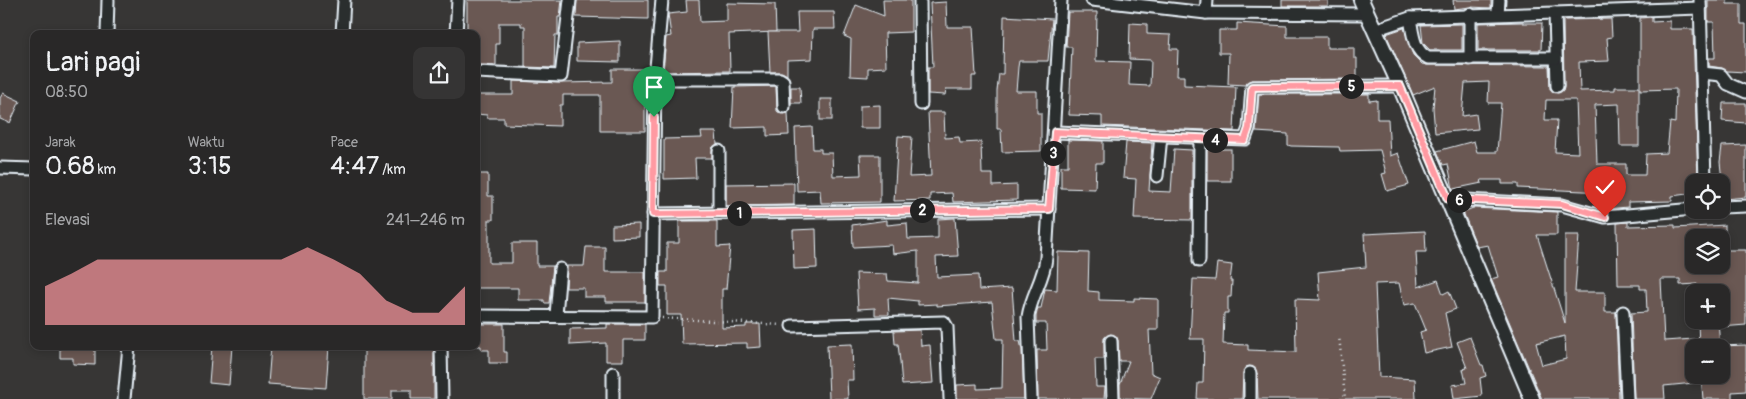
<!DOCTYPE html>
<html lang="id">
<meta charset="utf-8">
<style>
body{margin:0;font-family:Pangolin,sans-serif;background:#353434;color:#f1f3f6;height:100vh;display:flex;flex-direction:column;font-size:19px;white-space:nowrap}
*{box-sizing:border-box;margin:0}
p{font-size:16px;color:#a5a6a8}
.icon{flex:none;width:28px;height:28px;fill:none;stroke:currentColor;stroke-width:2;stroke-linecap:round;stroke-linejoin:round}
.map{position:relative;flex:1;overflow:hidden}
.side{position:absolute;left:30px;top:30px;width:450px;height:320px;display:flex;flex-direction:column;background:#292828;border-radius:10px;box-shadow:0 2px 8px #0003,0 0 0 1px #454445}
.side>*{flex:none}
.controls{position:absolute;left:1685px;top:174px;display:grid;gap:10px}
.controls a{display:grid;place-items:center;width:45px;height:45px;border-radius:10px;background:#292828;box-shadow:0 2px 8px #0003,0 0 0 1px #454445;font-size:25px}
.pin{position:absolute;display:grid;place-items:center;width:42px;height:42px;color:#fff;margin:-51px -21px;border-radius:50% 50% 50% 0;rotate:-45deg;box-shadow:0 0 5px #0007}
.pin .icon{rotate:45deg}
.km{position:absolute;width:25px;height:25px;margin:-12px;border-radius:50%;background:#222;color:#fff;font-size:14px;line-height:25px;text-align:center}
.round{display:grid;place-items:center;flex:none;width:52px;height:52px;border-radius:10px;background:#353434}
.head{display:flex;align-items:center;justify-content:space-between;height:85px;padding:0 15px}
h1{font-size:28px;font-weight:600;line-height:38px}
.metrics{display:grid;grid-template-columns:repeat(3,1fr);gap:8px;height:85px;padding:5px 15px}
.metrics div{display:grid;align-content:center}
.metrics b{font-size:25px;font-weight:600}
.metrics small{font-size:14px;font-weight:400}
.metrics p{font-size:14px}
.chart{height:140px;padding:10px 15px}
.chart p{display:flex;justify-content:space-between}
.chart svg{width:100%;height:90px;margin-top:5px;fill:#ff9aa2;opacity:.7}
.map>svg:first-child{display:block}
.building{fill:#6a5953;stroke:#e8f1f8;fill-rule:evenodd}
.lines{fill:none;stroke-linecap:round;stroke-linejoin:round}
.minor-casing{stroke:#e8f1f8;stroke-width:15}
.tertiary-casing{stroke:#e8f1f8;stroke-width:18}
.path{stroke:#e8f1f8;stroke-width:2.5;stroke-dasharray:1 4;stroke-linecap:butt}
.minor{stroke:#2a2d2e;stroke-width:11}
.tertiary{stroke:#2a2d2e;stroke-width:14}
.route-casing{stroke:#fff;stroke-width:10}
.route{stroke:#ff9aa2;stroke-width:6}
</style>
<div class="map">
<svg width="1746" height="399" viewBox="0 0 1746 399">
<rect width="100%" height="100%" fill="#373635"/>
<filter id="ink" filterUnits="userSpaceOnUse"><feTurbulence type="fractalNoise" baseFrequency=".02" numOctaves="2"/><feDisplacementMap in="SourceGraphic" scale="10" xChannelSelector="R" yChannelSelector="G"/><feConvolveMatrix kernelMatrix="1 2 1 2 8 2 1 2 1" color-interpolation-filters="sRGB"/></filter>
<g filter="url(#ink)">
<g class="building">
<polygon points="467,0 562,0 560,17 558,17 558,35 555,35 554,68 525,67 525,26 521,26 521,23 499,23 499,44 496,44 496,65 476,65 476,34 467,34"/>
<polygon points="577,0 648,0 648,19 576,17"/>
<polygon points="686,0 699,0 700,22 727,21 727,3 775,4 776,32 729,34 730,71 663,72 666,37 671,36 668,14 687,12"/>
<polygon points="883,0 911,0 911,32 885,33 886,67 868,68 868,77 850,76 851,39 844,36 856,5 884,16"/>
<rect x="1282" y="0" width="46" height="6"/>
<polygon points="1453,0 1491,0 1491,8 1470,7 1454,9"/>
<polygon points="1708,0 1727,0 1727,4 1741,4 1741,24 1746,24 1746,72 1727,71 1722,68 1709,66 1709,58 1715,58 1714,22 1708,22"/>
<polygon points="946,2 947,27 973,27 976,76 972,76 972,89 946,89 945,95 928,94 928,67 933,67 930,3"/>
<polygon points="797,12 834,12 835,29 813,29 812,59 787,60 787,75 781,72 770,72 768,32 798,32"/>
<polygon points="1068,12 1097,12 1096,61 1130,62 1129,85 1150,86 1151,60 1129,59 1130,23 1147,24 1147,34 1171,35 1170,49 1178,49 1177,76 1184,76 1184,85 1236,87 1234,131 1102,126 1102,116 1069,115 1072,47 1066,47"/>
<polygon points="1004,16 1052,19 1048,61 1019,61 1018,67 1016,91 1037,91 1037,113 1041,113 1041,151 1002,152 1001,129 997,129 997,91 999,74 1003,74"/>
<path d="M1652 17V22L1670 21V29H1693L1698 182H1694V193L1672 196V201L1628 202V207L1606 209 1605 192 1518 188V184H1502V180H1481L1482 183 1453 189 1448 164 1443 165 1437 151 1474 141 1477 152H1497L1501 103H1488L1489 82 1465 83 1462 116 1476 114 1478 129 1435 133 1433 108 1435 86 1413 95 1386 34 1404 28 1413 55 1422 64 1427 65 1549 66 1550 89 1558 93 1563 90 1564 86 1563 20 1611 19 1612 37 1607 38 1609 61 1579 62 1580 91 1615 90V87H1639V146H1620L1619 104 1595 105 1597 164H1626V175H1645L1646 154 1667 153 1670 122 1675 123 1676 89 1640 90V18ZM1546 100H1576L1578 153 1555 152 1557 120H1545Z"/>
<polygon points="1523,22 1523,23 1542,23 1541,50 1478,50 1478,23"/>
<polygon points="1237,23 1287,26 1287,37 1327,37 1327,48 1354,48 1354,58 1357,58 1357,79 1252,80 1245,85 1228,84 1229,53 1219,53 1219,30 1237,30"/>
<polygon points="1462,24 1462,50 1430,50 1423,43 1421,25"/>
<polygon points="620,41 620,62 577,61 577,43"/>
<polygon points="612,69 648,69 647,92 645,92 645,131 600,131 600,95 563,95 563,105 560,105 560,126 504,124 504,118 487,118 487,115 476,114 476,95 513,95 513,81 561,83 612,82"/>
<polygon points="776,86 777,111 781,114 788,113 789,135 767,136 767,127 732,128 734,87"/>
<polygon points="791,87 800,87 801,103 791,103"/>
<polygon points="3,93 20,101 10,123 0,119 0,98"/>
<polygon points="1259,94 1369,94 1369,101 1377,100 1377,119 1388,119 1390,156 1398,153 1409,185 1387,191 1382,174 1386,173 1380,150 1340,151 1339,147 1291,146 1288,145 1288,134 1256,132"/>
<rect x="820" y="99" width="12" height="21"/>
<polygon points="1723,103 1746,103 1746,123 1722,121"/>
<polygon points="880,105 880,128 860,128 860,106"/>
<polygon points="928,112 944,112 945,138 959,137 960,143 981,142 982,174 993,174 993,186 1017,185 1017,200 953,202 952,193 930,194 930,200 894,201 898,136 912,137 909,177 931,176"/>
<polygon points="812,127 813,149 821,149 821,153 832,153 833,176 861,175 860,155 880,155 880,202 821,203 820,190 797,191 795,128"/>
<polygon points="701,132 716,132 717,144 712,148 712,158 695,158 696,178 664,179 664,139 702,138"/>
<polygon points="1068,140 1103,141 1103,163 1096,163 1095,189 1061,188 1061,166 1068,166"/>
<polygon points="1126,142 1152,143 1149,191 1171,192 1174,149 1192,150 1192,220 1134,219 1136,179 1123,178"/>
<polygon points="1746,145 1746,197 1724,199 1720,162 1722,146"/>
<rect x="1207" y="149" width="24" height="32"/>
<polygon points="476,174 488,174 488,196 493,196 493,220 489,220 489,263 512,263 512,243 537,243 537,266 553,266 549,303 544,303 544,300 518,300 518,288 476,288"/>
<polygon points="794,183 794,205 726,206 726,184"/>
<path d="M1473 208 1557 212V235H1537L1565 323V235H1579L1575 292H1605V312H1616L1619 399H1542L1491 279 1498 277 1488 245 1477 247 1463 212ZM1565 336 1566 359 1542 365 1536 343Z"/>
<polygon points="955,218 958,256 936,257 937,277 978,275 979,290 1012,288 1016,341 1020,341 1022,350 1024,399 957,399 957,385 977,384 977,389 1002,388 1003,339 996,339 992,302 937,306 937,304 918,305 918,301 888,298 889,315 875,315 875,308 858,309 856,273 887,274 888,281 918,283 918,251 893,254 892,245 853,247 852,225 887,220 887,225 907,223 908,239 938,238 938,219"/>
<polygon points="679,221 717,221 717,247 730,246 726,289 722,289 722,328 746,327 746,324 760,324 761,347 747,348 747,343 682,344 681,315 667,315 667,286 660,286 660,272 667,272 667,243 679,243"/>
<polygon points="1628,222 1628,226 1675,225 1675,228 1725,225 1725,238 1694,238 1694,265 1721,265 1721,250 1746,250 1746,325 1721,327 1721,292 1697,291 1697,284 1680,285 1680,279 1661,279 1664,341 1694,339 1694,383 1664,386 1665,399 1634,399 1631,313 1647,312 1646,289 1640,289 1640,285 1618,285 1617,223"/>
<polygon points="639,224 639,237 612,238 612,225"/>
<polygon points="816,229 817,268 794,269 793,230"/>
<polygon points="1425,231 1426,252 1416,252 1418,287 1438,280 1443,294 1449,291 1456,309 1445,313 1452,347 1424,353 1420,332 1426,330 1415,303 1404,305 1399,283 1375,284 1379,377 1415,379 1416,399 1258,399 1257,373 1250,366 1246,367 1243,373 1242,399 1197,399 1198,383 1203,383 1204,339 1190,339 1193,279 1215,280 1217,263 1232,265 1230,281 1232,281 1231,297 1228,297 1228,313 1224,313 1223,344 1248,345 1248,350 1296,352 1295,299 1320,300 1318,272 1366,267 1364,234"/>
<polygon points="586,247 605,247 605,272 645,272 645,302 606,302 606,297 584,297 584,288 566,288 567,266 584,266"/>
<polygon points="1058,252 1089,253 1088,291 1099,292 1099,300 1134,301 1134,298 1158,299 1158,330 1149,330 1151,373 1160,377 1151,399 1120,398 1120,384 1129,361 1119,361 1118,340 1111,334 1104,338 1104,359 1095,359 1096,387 1105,387 1104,399 1038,399 1037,350 1047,350 1046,323 1036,323 1036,316 1038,308 1041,308 1045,289 1057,290"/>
<polygon points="1698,320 1718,320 1720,348 1699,348"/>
<polygon points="476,324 504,324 504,352 507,352 507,363 489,363 489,350 481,350 481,346 476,346"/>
<polygon points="607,324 645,324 645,340 623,340 623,361 606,361 606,343 570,345 570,329 607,328"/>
<polygon points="920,330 921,346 930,345 933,383 902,385 900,362 898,344 895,344 894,331"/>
<polygon points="1470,337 1481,365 1483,365 1486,376 1480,378 1482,396 1454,399 1452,385 1466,383 1463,369 1467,368 1457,342"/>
<polygon points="852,344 853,380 847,380 848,399 829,399 827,345"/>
<polygon points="1746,345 1746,391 1732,392 1732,399 1703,399 1701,375 1721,375 1721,346"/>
<polygon points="60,346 95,348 95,365 73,364 73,358 60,358"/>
<polygon points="212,346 232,346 229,385 209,383"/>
<polygon points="271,346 329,346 326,388 268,384"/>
<polygon points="364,346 434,348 434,399 411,399 411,390 392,390 392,399 364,399"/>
</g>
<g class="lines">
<defs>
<g id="minor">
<polyline points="920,0 921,104"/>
<polyline points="1092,0 1206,13 1367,14"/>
<polyline points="1700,0 1705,182"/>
<polyline points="1206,13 1207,0"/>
<polyline points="1555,13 1557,86"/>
<polyline points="1470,14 1470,59"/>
<polyline points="1498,14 1499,0"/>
<path d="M1410 18C1413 34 1413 50 1428 58H1556"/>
<polyline points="1374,30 1410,18 1700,8"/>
<polyline points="107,34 108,0"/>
<polyline points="342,34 344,0"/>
<polyline points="456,34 458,0"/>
<polyline points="476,72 561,76 570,0"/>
<polyline points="1702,73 1721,75 1728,84 1746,92"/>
<polyline points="655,79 780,79 783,81 784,107"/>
<polyline points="1055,132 1245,139 1249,128 1252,87 1400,86"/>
<polyline points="0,168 34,169"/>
<polyline points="1157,176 1161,136"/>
<polyline points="1448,199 1562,205 1605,217 1694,209"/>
<polyline points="1721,207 1746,206"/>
<polyline points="719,213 719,151"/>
<polyline points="653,214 1049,209"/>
<polyline points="1199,261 1200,139"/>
<polyline points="1623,312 1627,399"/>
<polyline points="556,315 560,269"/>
<polyline points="476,316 652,317 655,79 662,0"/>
<polyline points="792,326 944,322 947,327 950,399"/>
<polyline points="1111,341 1113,399"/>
<polyline points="441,346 442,399"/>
<polyline points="124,399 129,346"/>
<polyline points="613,399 613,373"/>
<path d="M1031 399 1028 317C1031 296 1044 279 1046 258L1061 0"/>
<polyline points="1250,399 1250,373"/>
</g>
<polyline id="tertiary" points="1361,0 1400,86 1532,399"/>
</defs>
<use href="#minor" class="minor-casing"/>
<use href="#tertiary" class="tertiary-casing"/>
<g class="path">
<polyline points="662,318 781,325"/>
<polyline points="1339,335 1345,399"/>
</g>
<use href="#minor" class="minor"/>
<use href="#tertiary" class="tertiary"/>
</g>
</g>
<g class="lines" filter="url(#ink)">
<defs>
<polyline id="route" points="654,117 653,214 1049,209 1055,132 1245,140 1249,128 1252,87 1400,86 1448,199 1562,204 1605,217"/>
</defs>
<use href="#route" class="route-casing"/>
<use href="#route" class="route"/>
</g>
</svg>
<div class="controls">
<a><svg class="icon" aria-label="locate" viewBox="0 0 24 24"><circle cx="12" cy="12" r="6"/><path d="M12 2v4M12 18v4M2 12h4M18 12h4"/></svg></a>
<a><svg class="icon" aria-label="layers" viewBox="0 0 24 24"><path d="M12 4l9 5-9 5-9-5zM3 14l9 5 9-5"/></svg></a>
<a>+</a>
<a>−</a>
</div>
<div class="pin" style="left:654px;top:117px;background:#1e9e55"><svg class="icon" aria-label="arrive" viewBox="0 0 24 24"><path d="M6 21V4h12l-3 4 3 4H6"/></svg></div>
<div class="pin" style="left:1605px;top:217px;background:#d93025"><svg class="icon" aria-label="check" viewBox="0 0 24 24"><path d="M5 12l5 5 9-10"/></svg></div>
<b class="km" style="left:739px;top:213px">1</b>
<b class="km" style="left:922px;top:210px">2</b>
<b class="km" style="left:1053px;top:153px">3</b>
<b class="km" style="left:1215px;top:140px">4</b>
<b class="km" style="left:1351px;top:86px">5</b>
<b class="km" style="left:1459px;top:200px">6</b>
<section class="side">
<div class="head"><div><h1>Lari pagi</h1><p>08:50</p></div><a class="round"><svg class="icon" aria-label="share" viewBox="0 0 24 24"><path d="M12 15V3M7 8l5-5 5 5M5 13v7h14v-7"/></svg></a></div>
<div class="metrics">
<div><p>Jarak</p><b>0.68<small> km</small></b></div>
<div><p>Waktu</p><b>3:15</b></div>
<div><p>Pace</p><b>4:47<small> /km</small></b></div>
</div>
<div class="chart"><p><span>Elevasi</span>241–246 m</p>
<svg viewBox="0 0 160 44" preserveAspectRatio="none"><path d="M0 44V25L10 19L20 12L30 12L40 12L50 12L60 12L70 12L80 12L90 12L100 6L110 12L120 19L130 32L140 38L150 38L160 25V44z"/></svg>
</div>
</section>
</div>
